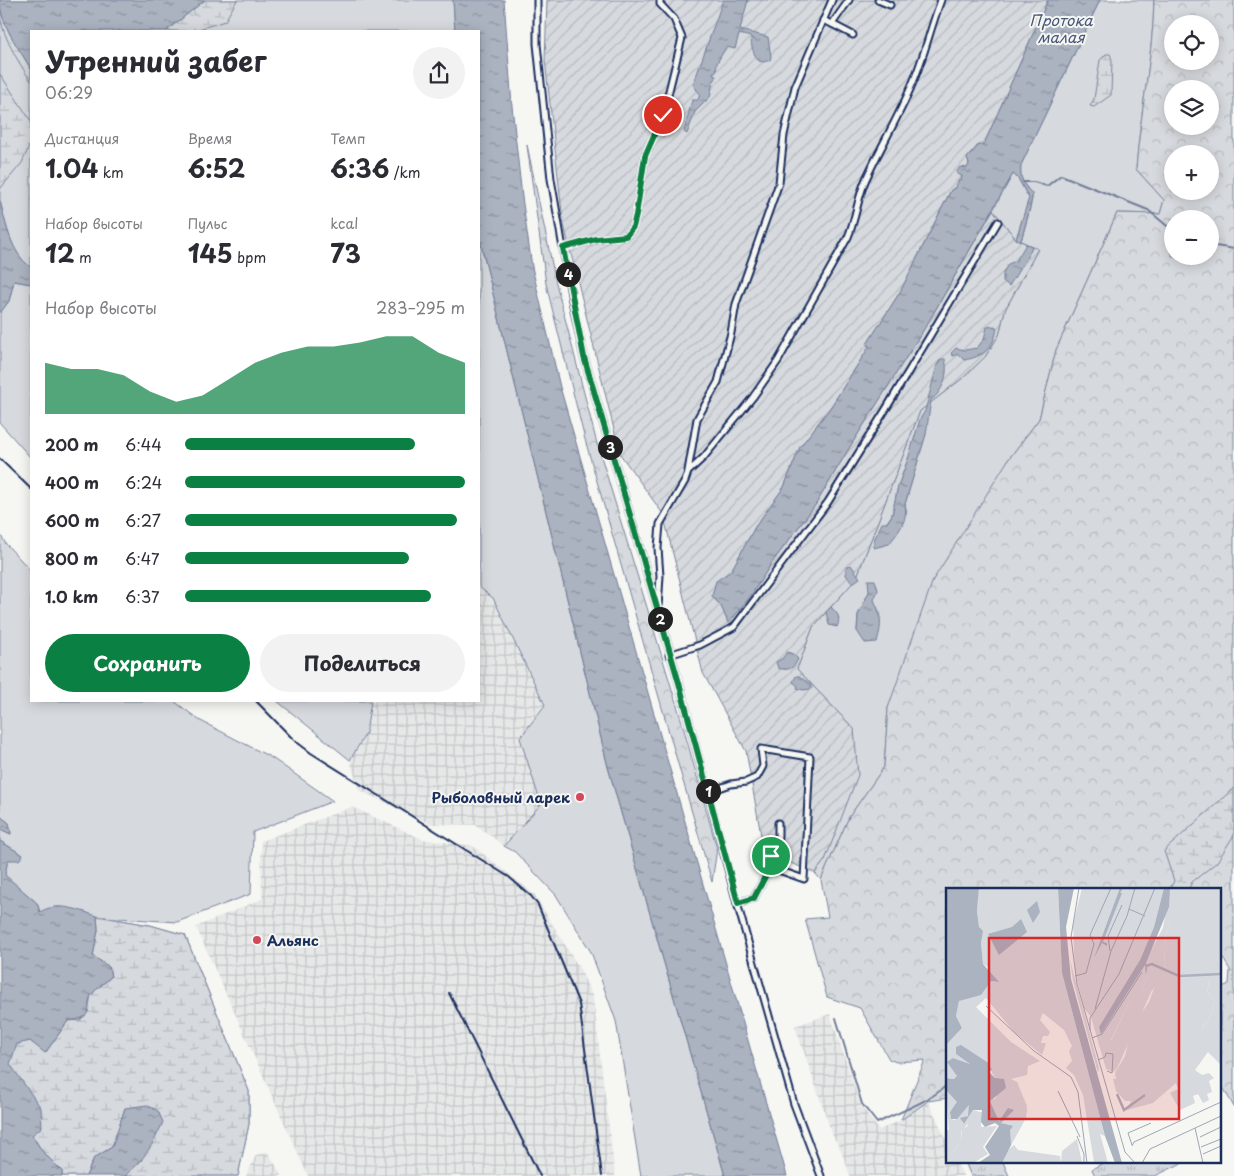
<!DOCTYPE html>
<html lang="ru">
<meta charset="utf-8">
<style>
body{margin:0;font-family:"Playpen Sans",sans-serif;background:#f2f2f3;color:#2b2b33;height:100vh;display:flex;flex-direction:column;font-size:19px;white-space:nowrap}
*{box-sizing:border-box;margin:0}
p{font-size:16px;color:#7c7c81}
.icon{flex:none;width:28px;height:28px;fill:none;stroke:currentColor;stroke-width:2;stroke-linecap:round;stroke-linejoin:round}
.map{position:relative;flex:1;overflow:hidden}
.sheet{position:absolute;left:30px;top:30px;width:450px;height:672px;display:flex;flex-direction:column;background:#fff;border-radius:0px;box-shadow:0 2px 12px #0003}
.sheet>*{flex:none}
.tools{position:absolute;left:1164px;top:15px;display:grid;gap:10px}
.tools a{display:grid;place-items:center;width:55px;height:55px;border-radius:50%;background:#fff;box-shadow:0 2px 12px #0003;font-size:25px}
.pin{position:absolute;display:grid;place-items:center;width:42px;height:42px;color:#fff;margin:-21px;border:2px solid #fff;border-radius:50%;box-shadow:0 1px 5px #0007}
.km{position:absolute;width:25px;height:25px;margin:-12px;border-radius:50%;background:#222;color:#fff;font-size:14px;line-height:25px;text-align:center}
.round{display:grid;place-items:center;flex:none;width:52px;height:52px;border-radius:26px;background:#f2f2f3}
.head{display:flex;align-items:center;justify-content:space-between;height:85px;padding:0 15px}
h1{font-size:28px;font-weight:700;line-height:38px}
.figures{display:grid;grid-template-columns:repeat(3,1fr);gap:8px;height:85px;padding:5px 15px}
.figures div{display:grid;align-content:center}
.figures b{font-size:25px;font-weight:700}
.figures small{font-size:14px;font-weight:400}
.figures p{font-size:14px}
.chart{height:140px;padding:10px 15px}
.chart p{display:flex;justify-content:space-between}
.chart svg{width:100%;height:90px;margin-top:5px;fill:#0b8043;opacity:.7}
.action{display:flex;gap:10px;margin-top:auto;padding:10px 15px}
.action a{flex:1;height:58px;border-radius:30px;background:#0b8043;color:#fff;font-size:20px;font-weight:700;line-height:58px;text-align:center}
.action a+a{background:#f2f2f3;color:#2b2b33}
ul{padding:0 15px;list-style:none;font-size:16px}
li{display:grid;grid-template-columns:80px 60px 1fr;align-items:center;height:38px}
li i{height:12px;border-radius:6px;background:#0b8043}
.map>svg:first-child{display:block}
.industrial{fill:url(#industrial-grid)}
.grass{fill:#d6d9dd;stroke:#78849e;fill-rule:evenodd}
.forest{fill:url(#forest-crowns);stroke:#78849e;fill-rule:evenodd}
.wetland{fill:url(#wetland-marsh);stroke:#78849e}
.park{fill:url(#park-tufts);stroke:#78849e}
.garden{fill:url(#garden-furrows);stroke:#78849e}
.water{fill:url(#water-ripples);stroke:#717e99}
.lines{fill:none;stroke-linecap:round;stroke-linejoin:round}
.stream{stroke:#717e99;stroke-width:2}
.minor-casing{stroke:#1b2f5e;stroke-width:9}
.minor{stroke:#f6f6f2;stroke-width:5}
.rail{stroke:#1b2f5e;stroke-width:2}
.route-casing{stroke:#fff;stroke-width:10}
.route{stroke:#0b8043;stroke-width:6}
.poi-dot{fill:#d1495b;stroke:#f6f6f2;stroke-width:2}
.labels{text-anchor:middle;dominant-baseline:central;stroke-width:4;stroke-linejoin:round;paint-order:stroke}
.poi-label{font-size:14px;font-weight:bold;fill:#1b2f5e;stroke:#f6f6f2;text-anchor:end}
.water-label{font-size:15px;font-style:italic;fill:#46567b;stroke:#f6f6f2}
.inset-river{fill:none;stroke:#abb2c0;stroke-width:2.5}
.inset-road{fill:none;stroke:#9ea6b7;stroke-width:1}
.view{fill:#d62828;fill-opacity:0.15;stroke:#d62828;stroke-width:2.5}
.inset-edge{fill:none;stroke:#1b2f5e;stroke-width:2.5}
</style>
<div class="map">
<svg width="1234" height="1176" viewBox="0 0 1234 1176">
<defs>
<pattern id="industrial-grid" width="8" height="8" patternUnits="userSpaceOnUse" patternTransform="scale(1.25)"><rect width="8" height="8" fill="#e6e7e7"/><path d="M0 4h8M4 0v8" fill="none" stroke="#c5c6c9"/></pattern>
<pattern id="forest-crowns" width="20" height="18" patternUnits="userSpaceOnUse" patternTransform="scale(1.25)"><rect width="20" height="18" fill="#d6d9dd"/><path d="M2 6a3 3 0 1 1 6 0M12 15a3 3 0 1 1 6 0" fill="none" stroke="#b7bbc0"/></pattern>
<pattern id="wetland-marsh" width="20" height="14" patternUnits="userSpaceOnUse" patternTransform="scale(1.25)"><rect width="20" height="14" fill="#d6d9dd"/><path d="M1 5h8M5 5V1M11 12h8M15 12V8" fill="none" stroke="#b7bbc0"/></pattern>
<pattern id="park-tufts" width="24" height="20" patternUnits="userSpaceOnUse" patternTransform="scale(1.25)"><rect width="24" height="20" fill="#d6d9dd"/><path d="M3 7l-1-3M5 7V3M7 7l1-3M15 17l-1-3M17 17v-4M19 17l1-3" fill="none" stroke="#b7bbc0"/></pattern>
<pattern id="garden-furrows" width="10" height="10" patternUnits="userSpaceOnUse" patternTransform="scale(1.25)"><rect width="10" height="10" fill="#d6d9dd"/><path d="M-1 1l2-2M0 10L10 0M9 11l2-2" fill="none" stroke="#b7bbc0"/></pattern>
<pattern id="water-ripples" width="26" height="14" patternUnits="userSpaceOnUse" patternTransform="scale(1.25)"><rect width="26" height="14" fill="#abb2c0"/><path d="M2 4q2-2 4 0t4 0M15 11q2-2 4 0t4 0" fill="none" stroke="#8a919f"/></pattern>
</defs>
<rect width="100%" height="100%" fill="#f6f6f2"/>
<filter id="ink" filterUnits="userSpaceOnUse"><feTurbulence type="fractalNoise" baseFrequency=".02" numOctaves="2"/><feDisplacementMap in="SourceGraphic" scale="10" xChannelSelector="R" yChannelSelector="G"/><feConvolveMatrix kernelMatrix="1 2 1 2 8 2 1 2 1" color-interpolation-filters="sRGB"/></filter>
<g filter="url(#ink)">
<g class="industrial">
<polygon points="479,587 493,597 545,705 521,738 541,804 504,846 476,825 431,824 359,790 350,760 366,733 371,701 479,701"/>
<polygon points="352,807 422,839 473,846 534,894 581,971 593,998 615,1176 308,1176 196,927 262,899 261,841"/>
<polygon points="830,1014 861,1106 879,1130 901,1120 928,1101 948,1143 948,1162 957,1162 963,1176 850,1176 842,1153 832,1134 795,1026"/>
<polygon points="268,1152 282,1176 246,1176 256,1155"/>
</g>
<g class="grass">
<path d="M0 0H453L455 31H31V267C11 254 6 224 0 201Z"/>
<path d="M1100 0H1154C1153 57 1140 113 1136 169L1164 200 1160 214 1117 213 1056 350 1039 419 1008 460 888 708 884 767 849 817 821 880 815 873 825 860 854 729 797 669 813 627 856 579 920 411 964 377 985 357 999 335 1005 310 1038 249 1021 241C1023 233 1034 199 1032 194 1031 192 1028 190 1027 188 1021 181 1020 174 1021 165ZM926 434 905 504 907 513 874 540 892 515 898 486 908 459ZM869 592 881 615 857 631 858 615Z"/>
<path d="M1013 174C1020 178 1023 190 1029 198L1016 239 993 210Z"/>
<polygon points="479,236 608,767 725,1176 641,1176 616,1021 591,952 556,895 515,852 504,846 541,804 520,738 545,705 493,598 479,587"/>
<polygon points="14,281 31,284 31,458 0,423 0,313 9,301"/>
<polygon points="0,534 6,544 31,571 31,701 174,701 199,720 272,758 333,801 253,832 251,894 177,922 104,917 150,925 185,935 249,1091 249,1124 238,1176 125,1176 142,1160 94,1158 86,1176 62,1176 40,912 37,903 4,875 8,860 23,855 0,841 0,829 11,834 9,823 0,816"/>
<polygon points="277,701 371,701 366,733 350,760"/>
</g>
<g class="forest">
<path d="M1154 0H1234V1107L1220 1082V988L1229 984 1230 970 1220 953V890H948V1098L928 1101 901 1120 925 1060 896 1062 889 1059 860 1008 827 997 805 919 828 917 821 880 849 817 884 767 888 708 933 580 1008 460 1039 419 1056 350 1117 213 1160 214 1164 200 1136 169C1140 113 1153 57 1154 0ZM1172 24H1210V61H1172ZM1172 89H1210V126H1172ZM1172 154H1210V191H1172ZM1172 219H1210V256H1172Z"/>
<polygon points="527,145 556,283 596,440 681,719 717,849 712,882 584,436 546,284"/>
</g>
<g class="wetland">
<polygon points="205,0 237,0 225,21 192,31 166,31"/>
<path d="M0 11 10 34 31 69V81C19 63 0 33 0 11Z"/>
<polygon points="1106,54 1110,54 1112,60 1111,95 1094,107 1090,106 1094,99 1100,60"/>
<polygon points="0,74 31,121 31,142 22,163 0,189"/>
<polygon points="1234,788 1234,835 1217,862 1192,882 1188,890 1169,890 1174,881 1164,851"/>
<polygon points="97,916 150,925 185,935 249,1091 249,1124 238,1176 125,1176 142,1160 125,1108 112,1147 94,1158 86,1176 62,1176 62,1171 42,1151 32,1135 9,1064 16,1044 30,1041 46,1052 68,1021 80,1020 88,1012 91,994 111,977 109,967 93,956 98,930"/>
</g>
<g class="park">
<polygon points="965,1162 1003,1162 1009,1176 971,1176"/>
<polygon points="1105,1162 1184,1162 1155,1176 1095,1176 1092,1169"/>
</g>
<path class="garden" d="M547 0H1048L984 144 978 145 967 158 969 164C965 173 959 186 951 190L900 292 867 344 869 347 830 408 800 447 784 487 755 527 731 571 712 596 721 606 729 623 750 597 771 564 816 504 848 450 929 321 993 210 1016 239 1038 249 1005 310 999 335 985 357 964 377 920 411 856 579 813 627 797 669 854 729 858 775 825 860 815 873 764 852 746 751 703 673 663 514 620 454 563 221 545 60Z"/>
<g class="water">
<path d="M0 0H205L166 31H31V69C19 48 0 25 0 0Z"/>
<polygon points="453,0 504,0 512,106 522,197 532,267 560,387 787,1176 725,1176 608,767 479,236 479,31 455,31"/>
<path d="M723 0H748L740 30 768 37 771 57 770 60 764 62 759 61C753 54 751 46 751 37L739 34 735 49 726 47 717 63 716 72H713V75L716 76 715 80 713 81 710 97 695 112 687 134 684 132 692 100H698L700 94 693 85Z"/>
<path d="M1048 0H1100L1021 165C1020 174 1021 181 1027 188 1028 190 1031 192 1032 194 1033 198 1023 233 1021 241L1016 239 1029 198C1024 191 1020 178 1013 174L929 321 848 450 816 504 771 564 750 597 728 623 721 606 712 596 716 581 731 571 755 527 784 487 800 447 830 408 869 347 867 344 900 292 951 190 955 188 959 180H961L962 176 956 173 960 167 967 168 969 164 967 158 979 145 984 144Z"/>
<path d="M0 201C6 224 11 254 31 267V284L14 281 9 301 0 313Z"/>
<polygon points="1026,244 1032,246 1030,252 1009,286 1003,281 1003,273 1008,264 1016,261"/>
<path d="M995 326 997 328C994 348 983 357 964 360L958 354 953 356 951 353 956 348 965 350 977 348 984 339 987 327Z"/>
<path d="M941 359H945C949 373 943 392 931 400L926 434 905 504C908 521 899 531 889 544L874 548V540L882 523H887L892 515 898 486 908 459 920 419 925 411 937 365Z"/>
<polygon points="851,565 860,578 853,583 846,575 846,567"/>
<path d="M868 580H875L878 590 874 600C882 617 882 624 877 642L865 643 857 631 858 615 869 592Z"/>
<path d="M831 607C838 614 841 617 837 627L829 625 826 612Z"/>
<path d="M787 652 793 654 798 659C794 669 788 671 778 668L776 662 783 658Z"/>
<polygon points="796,676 799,676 811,685 811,689 803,690 797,688 798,686 793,682"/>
<polygon points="0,816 9,823 11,834 0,829"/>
<path d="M0 841 23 855 19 860H8L5 875 37 903 40 912C58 901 78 910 97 916L98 930 93 956 109 967 111 977C105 982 98 987 93 993 82 1006 100 1017 68 1021L45 1053 30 1041 17 1044 10 1064 41 1108 42 1127 32 1135 42 1151 62 1171V1176H0Z"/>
<path d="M147 1105 158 1111 163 1122C152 1147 145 1158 125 1176H86L94 1158 112 1147 125 1108Z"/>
</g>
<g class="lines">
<g class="stream">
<polyline points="1023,182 1034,182 1047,186 1061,175 1148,210 1172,230"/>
<polyline points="1210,245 1234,249"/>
<path d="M836 1018 862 1104 877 1123C896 1113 935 1100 948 1083"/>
</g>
<defs>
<g id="minor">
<polyline points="537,0 537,44 551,179 572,300 584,357 679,683 737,903 794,1104 821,1176"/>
<polyline points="878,0 890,5"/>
<polyline points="823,20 832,24 849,0"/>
<polyline points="832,24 853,35"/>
<polyline points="563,248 597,239 626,236 633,227 636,215 645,156 663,115 682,38 674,19 660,4 660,0"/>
<polyline points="688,471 697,419 718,382 731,333 736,304 779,183 784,135 795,87 832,0"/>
<path d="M658 608 660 576 658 548 660 524 685 481 688 472 704 457 753 397 778 361 848 237C856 218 858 196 866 179 880 148 898 118 911 87 924 58 930 29 941 0"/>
<polyline points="669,655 700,645 734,627 828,502 886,409 998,222"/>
<polyline points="708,792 731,784 746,782 757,777 763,766 761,749 810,757 804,879 770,867"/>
<polyline points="737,903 754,898 770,867 771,849 778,838 778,823"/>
</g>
</defs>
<use href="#minor" class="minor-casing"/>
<use href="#minor" class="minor"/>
<g class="rail">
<polyline points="0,459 31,489"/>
<polyline points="256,701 294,740 311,753 509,877 531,896 538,905 579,1004 602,1176"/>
<polyline points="449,993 540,1176"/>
</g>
</g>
</g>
<g class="lines" filter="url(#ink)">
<defs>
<polyline id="route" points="663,115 645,156 636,215 633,227 626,236 596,239 563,248 584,357 679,683 738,903 754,898 770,867 771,856"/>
</defs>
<use href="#route" class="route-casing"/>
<use href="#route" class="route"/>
</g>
<g class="poi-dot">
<circle cx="580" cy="797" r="5"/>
<circle cx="257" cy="940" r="5"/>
</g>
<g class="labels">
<g class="poi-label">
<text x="570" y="797">Рыболовный ларек</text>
<text x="267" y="940" text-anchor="start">Альянс</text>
</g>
<g class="water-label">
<text x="1061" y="19">Протока<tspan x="1061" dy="17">малая</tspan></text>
</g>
</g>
<g transform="translate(946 888)">
<rect width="275" height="275" fill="#f6f6f2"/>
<path d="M33 0H112L116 85 159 248 154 246 162 275 148 274 137 207 128 187 120 180 126 173 123 163 126 158 118 142 97 125 94 132 104 144 102 148H97L95 155H100L96 167 68 144 40 110 30 119 65 154 94 173 82 178 81 187 65 191 71 194 81 223 63 261 49 190 42 177 23 163 10 166 24 176 7 170 11 188 9 191 0 190V157L16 140 10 128 13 113 45 93 51 94 44 85 33 39 31 23ZM224 0H247L237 7 220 46 218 76 221 83 205 104 169 185 174 162 165 153 184 113 196 101 202 88 195 82 217 40Z" fill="#d6d9dd"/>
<path d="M247 0H275V68L250 84V90H264L261 103 269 113 263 131 256 139 260 148 275 131V177L262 164 249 182 256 187 263 185 268 190 263 193 266 204 261 206 263 212 257 215 252 206 247 208 249 215 234 222 224 205 232 201 230 195 207 215 181 222 185 213H179L170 203 167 191H170L169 185 179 168 186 139 203 114 215 82H221L218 76 220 46 237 6ZM124 72 153 180 152 185 127 93ZM0 202 12 214 4 224 5 231 9 232 23 217V226L16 234 18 236 27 222 38 225 35 234H23L15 244V253L7 264 0 265V242H3ZM131 251 136 275H115L116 263Z" fill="#d6d9dd"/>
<path d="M86 2 93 10 95 24 87 40 77 53 61 60 53 69 41 49 38 50 48 70 42 79 37 76 35 55 37 43 33 39 78 5ZM76 35 78 45 53 67 42 46ZM275 68V131L266 147 255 155 248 156 208 213 202 214 200 205 220 192 222 181 263 131 269 113 261 103 264 91 250 90V84L258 76ZM58 191 71 194 81 218 80 230 63 261V242L67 239 55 235 68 222 62 220 53 233 44 213 45 210 49 211Z" fill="#d6d9dd" fill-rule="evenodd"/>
<path d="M136 0H218L208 39 194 72 154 143 195 82 202 88 194 105 184 113 165 152 174 162 175 169 168 184 160 181 145 129 138 120 129 84 127 36ZM35 225V239L51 238 37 259 42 266 27 275H0V264H7L15 253 16 240 21 239 23 231ZM68 257 72 262 114 268 115 275H56L59 265Z" fill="#d6d9dd"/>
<path d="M0 0H33L31 23 33 39 37 43 35 55 37 76 53 94 45 93 35 107 13 113 10 128 16 140 0 157ZM112 0H128L120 39 125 91 176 275H169L159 248 116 85ZM174 0H177L174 5H176L157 54 161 55V58L156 55 148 70ZM218 0H224L223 19 200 75 201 80 200 87 199 77 155 146 153 139 194 72 208 39ZM91 13 94 24 87 35 81 22ZM75 31 81 44 53 67 42 46 66 39ZM15 157 44 176 42 178 46 181 43 184 49 190 58 191 60 200 44 213 53 233 62 220 68 222 55 235 67 238 64 242 65 257 56 275H32L44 267 39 259 53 238 49 235 39 239 35 234 36 222H27L18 236 14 230 22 228 23 217 11 231H5L4 224 11 214 0 202V190L8 191 11 188 1 174 7 170 24 176 10 166V159Z" fill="#abb2c0"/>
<path class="inset-river" d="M200 78 206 76 233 88 275 86M171 206 178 222 199 207"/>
<path class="inset-road" d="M133 0 125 49 131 96 179 264 189 275M183 21 199 28M164 63 162 48 176 17M129 88 140 85 148 56 144 47 165 0M40 118 88 163 125 189 132 204 141 275M149 121 165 63 181 28 189 0M144 142V130L173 86 209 0M146 150 156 146 196 84M152 172 159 169 160 165 167 166 166 185 161 183M112 203 134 249M249 240 257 275M131 248 138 266V275M254 249 275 239M186 257 182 245 205 235M186 258 188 254 275 214M255 259 275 251M257 266 275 258M196 275 204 261 275 228"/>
<path class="view" d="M43 50H233V231H43Z"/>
<rect width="275" height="275" class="inset-edge"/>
</g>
</svg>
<div class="tools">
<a><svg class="icon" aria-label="locate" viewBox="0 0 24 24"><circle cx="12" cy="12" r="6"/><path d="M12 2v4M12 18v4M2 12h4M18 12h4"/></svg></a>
<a><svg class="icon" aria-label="layers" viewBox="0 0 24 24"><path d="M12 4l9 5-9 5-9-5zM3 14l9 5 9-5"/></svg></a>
<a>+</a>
<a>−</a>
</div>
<div class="pin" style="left:771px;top:856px;background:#1e9e55"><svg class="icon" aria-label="arrive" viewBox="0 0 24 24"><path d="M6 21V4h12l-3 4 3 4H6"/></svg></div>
<div class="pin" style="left:663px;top:115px;background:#d93025"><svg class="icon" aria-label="check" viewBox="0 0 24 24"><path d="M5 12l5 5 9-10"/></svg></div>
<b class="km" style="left:708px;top:791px">1</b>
<b class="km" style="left:660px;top:619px">2</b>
<b class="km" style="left:610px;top:447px">3</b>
<b class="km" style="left:568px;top:274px">4</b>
<section class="sheet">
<div class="head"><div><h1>Утренний забег</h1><p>06:29</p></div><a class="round"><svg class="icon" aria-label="share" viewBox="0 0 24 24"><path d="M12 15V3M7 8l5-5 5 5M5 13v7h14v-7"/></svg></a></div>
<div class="figures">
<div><p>Дистанция</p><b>1.04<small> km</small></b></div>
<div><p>Время</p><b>6:52</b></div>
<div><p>Темп</p><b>6:36<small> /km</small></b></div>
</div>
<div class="figures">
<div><p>Набор высоты</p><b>12<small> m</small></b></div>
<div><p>Пульс</p><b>145<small> bpm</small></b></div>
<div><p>kcal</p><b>73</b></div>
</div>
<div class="chart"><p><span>Набор высоты</span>283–295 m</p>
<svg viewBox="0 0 160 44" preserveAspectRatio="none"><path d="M0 44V19L10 22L20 22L30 25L40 33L50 38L60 35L70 27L80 19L90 14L100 11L110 11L120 9L130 6L140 6L150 14L160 19V44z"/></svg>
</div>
<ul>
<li><b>200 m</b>6:44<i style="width:82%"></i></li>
<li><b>400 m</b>6:24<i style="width:100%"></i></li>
<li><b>600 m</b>6:27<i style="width:97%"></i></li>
<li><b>800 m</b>6:47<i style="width:80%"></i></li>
<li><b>1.0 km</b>6:37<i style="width:88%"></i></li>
</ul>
<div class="action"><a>Сохранить</a><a>Поделиться</a></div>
</section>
</div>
